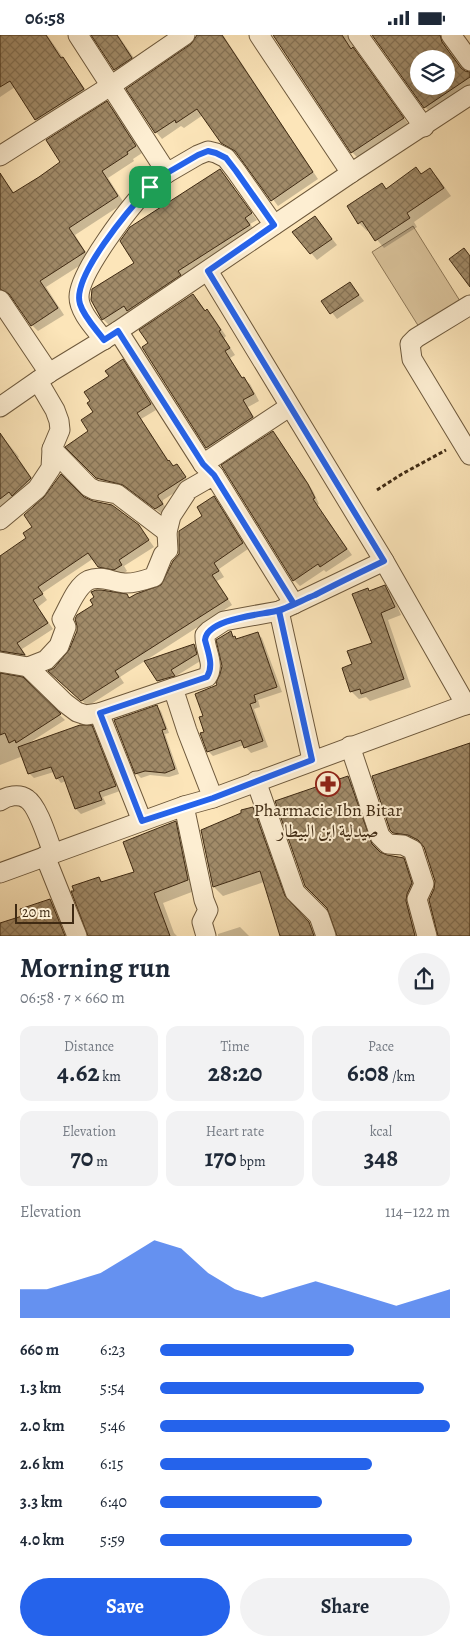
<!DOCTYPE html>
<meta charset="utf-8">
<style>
body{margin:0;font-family:Alegreya,Amiri,serif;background:#f2f2f3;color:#1f2937;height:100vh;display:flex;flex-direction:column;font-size:19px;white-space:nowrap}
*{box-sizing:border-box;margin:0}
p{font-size:16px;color:#747a83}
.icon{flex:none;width:28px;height:28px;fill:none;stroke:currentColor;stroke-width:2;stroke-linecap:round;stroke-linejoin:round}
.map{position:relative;height:901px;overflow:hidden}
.drawer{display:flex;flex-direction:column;background:#fff;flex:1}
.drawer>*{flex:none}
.tools{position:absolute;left:410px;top:15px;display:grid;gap:10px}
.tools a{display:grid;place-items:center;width:45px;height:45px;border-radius:50%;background:#fff;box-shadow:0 5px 20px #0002;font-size:25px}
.scale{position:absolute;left:15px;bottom:12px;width:59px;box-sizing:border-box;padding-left:5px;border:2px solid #3f2a13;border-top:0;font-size:14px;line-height:18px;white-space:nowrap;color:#3f2a13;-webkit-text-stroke:4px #fdeed2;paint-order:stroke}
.pin{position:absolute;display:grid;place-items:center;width:42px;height:42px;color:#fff;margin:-21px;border-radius:10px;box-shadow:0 2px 8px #0006}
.round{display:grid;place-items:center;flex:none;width:52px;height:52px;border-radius:26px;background:#f2f2f3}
.headline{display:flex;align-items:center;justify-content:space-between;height:85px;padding:0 20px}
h1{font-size:28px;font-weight:600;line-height:38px}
.figures{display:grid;grid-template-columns:repeat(3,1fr);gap:8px;height:85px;padding:5px 20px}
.figures div{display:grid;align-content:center;border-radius:12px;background:#f2f2f3;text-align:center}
.figures b{font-size:25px;font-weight:600}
.figures small{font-size:14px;font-weight:400}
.figures p{font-size:14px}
.chart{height:140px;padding:10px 20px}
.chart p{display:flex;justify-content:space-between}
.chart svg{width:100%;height:90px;margin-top:5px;fill:#2563eb;opacity:.7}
.cta{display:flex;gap:10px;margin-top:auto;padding:10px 20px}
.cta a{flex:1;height:58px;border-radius:30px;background:#2563eb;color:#fff;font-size:20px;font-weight:600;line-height:58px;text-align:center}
.cta a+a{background:#f2f2f3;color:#1f2937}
ul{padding:0 20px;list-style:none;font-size:16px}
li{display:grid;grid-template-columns:80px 60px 1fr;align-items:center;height:38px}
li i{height:12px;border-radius:6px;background:#2563eb}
.status{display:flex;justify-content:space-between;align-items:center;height:35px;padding:0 25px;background:#fff;direction:ltr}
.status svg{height:14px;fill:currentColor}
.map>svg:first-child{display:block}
.garden{fill:#dcc59d;stroke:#8e7858}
.shadow{fill:#0003;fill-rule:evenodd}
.building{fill:url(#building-cross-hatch);stroke:#3f2a13;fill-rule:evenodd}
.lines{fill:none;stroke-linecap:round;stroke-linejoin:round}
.minor-casing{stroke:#6e593c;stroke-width:21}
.path{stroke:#3f2a13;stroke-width:3;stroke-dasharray:4 2.5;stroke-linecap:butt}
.minor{stroke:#fdeed2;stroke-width:19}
.route-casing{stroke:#fff;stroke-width:10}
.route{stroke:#2563eb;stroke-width:6}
.labels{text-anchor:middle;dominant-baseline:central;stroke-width:4;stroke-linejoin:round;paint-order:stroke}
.poi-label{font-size:18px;fill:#3f2a13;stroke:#fdeed2}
</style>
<div class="status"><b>06:58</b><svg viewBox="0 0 49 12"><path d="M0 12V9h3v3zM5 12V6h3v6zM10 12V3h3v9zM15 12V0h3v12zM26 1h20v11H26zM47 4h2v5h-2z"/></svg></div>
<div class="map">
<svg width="470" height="901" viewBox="0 0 470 901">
<defs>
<pattern id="building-cross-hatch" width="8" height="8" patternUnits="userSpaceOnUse" patternTransform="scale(1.25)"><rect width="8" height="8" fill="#a18b69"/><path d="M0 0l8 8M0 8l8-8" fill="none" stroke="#857255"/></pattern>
</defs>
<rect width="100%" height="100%" fill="#fce5b9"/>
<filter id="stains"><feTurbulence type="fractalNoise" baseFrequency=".004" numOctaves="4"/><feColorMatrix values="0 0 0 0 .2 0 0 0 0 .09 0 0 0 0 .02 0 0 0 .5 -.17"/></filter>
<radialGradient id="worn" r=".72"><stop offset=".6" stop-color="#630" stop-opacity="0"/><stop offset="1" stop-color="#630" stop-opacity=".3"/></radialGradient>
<polygon class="garden" points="413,191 460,266 419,292 372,217"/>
<g class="shadow">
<polygon points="0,0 47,0 90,61 43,91 36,84 15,52 0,62"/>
<polygon points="93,0 118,0 138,29 121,41 115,34"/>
<polygon points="197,0 223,0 318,144 278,171 240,120 229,114 222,107 203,80 184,93 181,91 162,104 156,97"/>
<polygon points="274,0 355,0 352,8 355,14 409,90 358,123 352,117"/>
<path d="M373 0H448L445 8 447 14 470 42V52L431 78 425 72ZM419 24H446V51H419Z"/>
<polygon points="107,68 114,74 142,118 133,124 134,126 108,143 124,168 75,200 90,224 46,252 64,280 38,296 32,290 12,261 8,260 1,253 0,139 15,159 62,128"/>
<polygon points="416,134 423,140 430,135 438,143 451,161 414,187 417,192 384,213 369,195 367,196 359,188 349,172 386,154"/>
<polygon points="220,135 257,185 250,189 255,196 134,281 130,277 109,290 103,284 135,228"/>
<polygon points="315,182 337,210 317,225 294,197"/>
<polygon points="350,248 364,266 337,284 323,266"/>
<polygon points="193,260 206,276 213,282 226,301 224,303 235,320 230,323 243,344 250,349 259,366 248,372 258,389 213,419 207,413 143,312 149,308"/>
<polygon points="123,326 128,331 156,375 141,384 169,426 175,432 177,430 190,448 163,465 163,468 167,475 162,479 130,455 103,448 67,412 90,396 95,378 110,341"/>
<polygon points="273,398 278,403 313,456 319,469 317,470 352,520 326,537 324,535 300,551 294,545"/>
<polygon points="2,401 19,422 18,423 36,449 0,476 0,402"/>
<polygon points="83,463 139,491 154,512 124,531 127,536 121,540 105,537 94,523 42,558 47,565 38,572 53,594 22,614 29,625 4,622 0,618 0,522"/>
<polygon points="214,463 219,468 248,514 219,534 224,542 217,546 232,570 120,642 124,648 88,671 55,641 130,564 162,551"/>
<polygon points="384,551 392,559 401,580 388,585 411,652 370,666 366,662 359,664 352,657 344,634 354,630 374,609 368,554 370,557"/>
<polygon points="231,598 237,605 257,598 262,603 282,657 258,665 260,672 254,674 268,712 251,718 244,710 213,721 208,716 205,682 219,651"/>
<polygon points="194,610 200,616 202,625 176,641 180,647 164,652 158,646 146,627"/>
<polygon points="0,640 22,644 65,685 26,710 91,692 96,697 120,756 103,762 106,769 81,779 76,774 66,746 61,748 57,743 54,737 34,743 29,738 23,721 0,730"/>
<polygon points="157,672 161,676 169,698 165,699 179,739 169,742 150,740 141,743 137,739"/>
<polygon points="470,709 470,901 439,901 436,846 425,812 419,809 404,807 391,794"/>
<polygon points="348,742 357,751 381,819 403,824 413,834 422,901 338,901"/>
<polygon points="253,773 262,783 294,872 320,901 281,901 264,847 223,861 214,852 202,796"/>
<polygon points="175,787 185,797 197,855 163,868 174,898 177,901 89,901 99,843 103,847 136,837"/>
<polygon points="50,865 59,875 70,901 0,901 0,889 23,881"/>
<polygon points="240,892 249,901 218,901 218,899"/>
</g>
<g class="building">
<polygon points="0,0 46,0 61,23 63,22 84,54 35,85 10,46 0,52"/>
<polygon points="91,0 117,0 132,23 114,35"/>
<polygon points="197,0 222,0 313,137 271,166 235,116 221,108 197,74 176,88 175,85 155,98 126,54 191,9"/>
<polygon points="273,0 342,0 351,14 353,12 404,83 351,118"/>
<path d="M372 0H440L442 7 461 33 465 36 470 37V42L424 73ZM419 24H446V51H419Z"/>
<polygon points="107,66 136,111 127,117 128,119 102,136 118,161 69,193 85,217 40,246 58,273 31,291 9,259 0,254 0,138 13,158 39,142 60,127 46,105"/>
<polygon points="416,132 421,139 430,133 444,153 407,178 410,183 375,206 362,186 358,189 347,171 382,148 386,154"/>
<polygon points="220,134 252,178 245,183 250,190 178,236 181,240 127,276 124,271 102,285 91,265 92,254 134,228 120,206 130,192"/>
<polygon points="315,181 332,204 310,219 292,197"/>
<polygon points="464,213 470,221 470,252 449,224"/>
<polygon points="350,247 359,260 330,279 321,266"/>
<polygon points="193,259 205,276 207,274 221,295 219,296 230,313 225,316 242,343 244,342 254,359 243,365 253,382 206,413 142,312 148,308 139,295"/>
<polygon points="123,324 151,369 137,378 168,426 169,425 173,431 177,429 186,442 158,460 158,462 163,469 155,474 123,450 96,443 65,412 88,396 81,385 93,377 87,368 90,366 84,357 109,341 105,336"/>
<polygon points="273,396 308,449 315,463 313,464 347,514 320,532 318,529 293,546 221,430"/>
<polygon points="0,398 31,443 12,461 9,457 0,464"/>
<polygon points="61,439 84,462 93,466 112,470 139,490 149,505 119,525 122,530 114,535 98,532 88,518 38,552 43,559 33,565 48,588 17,608 25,620 0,616 0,521 26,503 23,498 32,492 24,480 44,462"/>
<polygon points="214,461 243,508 214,528 219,536 212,540 228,564 115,636 119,642 81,666 48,636 54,633 69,615 77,596 77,591 75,584 77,580 93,570 90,565 94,562 91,557 96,555 101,555 127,559 129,563 136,559 161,550 173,526 179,519 179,496 202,481 197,472"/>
<polygon points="385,550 395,572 381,578 404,644 361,659 360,654 350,657 342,633 352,629 347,616 372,608 352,559 368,553 369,556"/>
<polygon points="231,596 233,602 235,601 236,604 258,597 277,652 254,660 256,667 250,669 263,706 244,713 241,705 207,717 200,698 204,697 199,682 203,681 195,659 217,650 216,648 220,639 222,631 216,605"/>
<polygon points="194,609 197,619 171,635 175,641 157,646 144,626"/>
<polygon points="0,638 23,642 61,679 16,708 15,705 9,708 5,698 0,700"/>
<polygon points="157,670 166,694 162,695 175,734 165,738 145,736 135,739 114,685"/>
<polygon points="80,690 92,690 116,751 99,757 102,765 75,774 63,741 56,744 51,732 28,739 18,712"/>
<polygon points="470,708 470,901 438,901 429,865 434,854 435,846 424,812 418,805 408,800 393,798 390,795 372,741"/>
<polygon points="348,741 372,809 380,817 387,820 404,823 412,848 407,859 406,866 415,901 337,901 327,873 305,851 275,766"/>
<polygon points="253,772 285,861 309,887 314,901 280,901 260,836 213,852 201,795 241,778 241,775"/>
<polygon points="176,786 188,845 154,858 170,901 88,901 71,856 74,856 72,851 99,842 101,847 134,837 123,807"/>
<polygon points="50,864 65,901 0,901 0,888 22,881 20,874"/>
</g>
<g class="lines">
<defs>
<g id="minor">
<polyline points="78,0 167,138 198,120 208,116 216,118 226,123 236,136 274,190"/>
<polyline points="259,0 351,138"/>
<polyline points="358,0 424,92"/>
<polyline points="451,0 470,26"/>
<polyline points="0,121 112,50 185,0"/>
<polyline points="208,236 384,526 466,670"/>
<polyline points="0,265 49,338"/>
<polyline points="470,270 416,303 410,309 412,324 470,420"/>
<polyline points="118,296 203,429 214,440"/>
<path d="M104 305C95 293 79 277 79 262 79 237 131 170 149 152 154 147 161 142 167 138"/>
<polyline points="0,372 49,338 118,296 351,138 470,60"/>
<polyline points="52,414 89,452 95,455 117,459 167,497"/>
<polyline points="203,429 289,372"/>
<polyline points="0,485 37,454 51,433 52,414 60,395 59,386 55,375 38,346"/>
<polyline points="279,576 312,725"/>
<path d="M0 627 28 632 46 625 59 611 66 592 62 584C69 572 76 551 89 545 101 540 112 547 124 548 134 549 145 545 154 542L163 520 168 515 167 497 171 481 188 455 214 440 294 569"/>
<polyline points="28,632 65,668 77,677 86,680 99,678 173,653"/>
<polyline points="99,678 142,786"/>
<polyline points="350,711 380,801 388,809 403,810 413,815 424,849 417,864 427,901"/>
<polyline points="256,746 295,857 319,881 326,901"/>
<path d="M213 763 187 696 173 653 207 642C216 629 204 615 205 600L209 596 224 586 279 576 294 569 384 526"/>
<path d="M0 766C7 761 19 758 27 764 38 771 48 805 53 818"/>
<polyline points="184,771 204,865 208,875 202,887 206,901"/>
<polyline points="45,821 77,901"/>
<polyline points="0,838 184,771 213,763 470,668"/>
</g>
</defs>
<use href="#minor" class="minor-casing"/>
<polyline class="path" points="377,455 402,439 446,415"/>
<use href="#minor" class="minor"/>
</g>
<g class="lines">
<defs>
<path id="route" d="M150 152C131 172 71 242 80 269 84 282 96 294 104 305L118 296 203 429 214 440 294 569 279 576 312 725 213 763 142 786 100 678 207 642C214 631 208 617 205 605 207 584 259 580 276 576 289 573 302 565 315 560 338 548 361 537 384 526L208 236 274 190 236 136 226 123 216 118 208 116 198 120 167 138 150 152"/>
</defs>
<use href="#route" class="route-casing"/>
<use href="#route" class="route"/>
</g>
<defs>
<symbol id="pharmacy-ring" viewBox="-11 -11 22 22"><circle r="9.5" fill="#fdeed2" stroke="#8f2418" stroke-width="1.5"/><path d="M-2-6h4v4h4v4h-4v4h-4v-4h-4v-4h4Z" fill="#8f2418"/></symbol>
</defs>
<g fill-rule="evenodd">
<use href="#pharmacy-ring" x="314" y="735" width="28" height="28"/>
</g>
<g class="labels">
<g class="poi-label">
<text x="328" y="775">Pharmacie Ibn Bitar<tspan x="328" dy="21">صيدلية ابن البيطار</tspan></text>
</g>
</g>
<rect width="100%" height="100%" filter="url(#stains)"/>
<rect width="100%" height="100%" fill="url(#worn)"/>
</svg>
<div class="tools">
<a><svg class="icon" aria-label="layers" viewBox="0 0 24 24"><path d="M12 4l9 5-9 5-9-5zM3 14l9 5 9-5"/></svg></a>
</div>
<div class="scale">20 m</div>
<div class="pin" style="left:150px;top:152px;background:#1e9e55"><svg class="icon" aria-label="arrive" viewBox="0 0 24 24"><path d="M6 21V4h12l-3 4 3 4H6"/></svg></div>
</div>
<section class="drawer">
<div class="headline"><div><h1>Morning run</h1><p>06:58 · 7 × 660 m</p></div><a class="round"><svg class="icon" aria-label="share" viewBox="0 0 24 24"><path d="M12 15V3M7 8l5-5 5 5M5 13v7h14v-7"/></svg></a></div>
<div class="figures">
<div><p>Distance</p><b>4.62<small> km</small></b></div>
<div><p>Time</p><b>28:20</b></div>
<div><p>Pace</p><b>6:08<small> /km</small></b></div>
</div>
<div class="figures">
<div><p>Elevation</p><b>70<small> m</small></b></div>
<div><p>Heart rate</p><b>170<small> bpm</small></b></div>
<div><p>kcal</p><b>348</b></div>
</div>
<div class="chart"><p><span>Elevation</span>114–122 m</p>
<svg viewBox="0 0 160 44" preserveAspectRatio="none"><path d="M0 44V30L10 30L20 26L30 22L40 14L50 6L60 10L70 22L80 30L90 34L100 30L110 26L120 30L130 34L140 38L150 34L160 30V44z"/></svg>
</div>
<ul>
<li><b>660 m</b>6:23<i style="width:67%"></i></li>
<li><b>1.3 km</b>5:54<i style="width:91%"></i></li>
<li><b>2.0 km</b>5:46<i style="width:100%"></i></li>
<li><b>2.6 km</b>6:15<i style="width:73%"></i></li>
<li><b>3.3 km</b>6:40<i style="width:56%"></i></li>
<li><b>4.0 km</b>5:59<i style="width:87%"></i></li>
</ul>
<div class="cta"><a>Save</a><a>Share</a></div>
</section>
